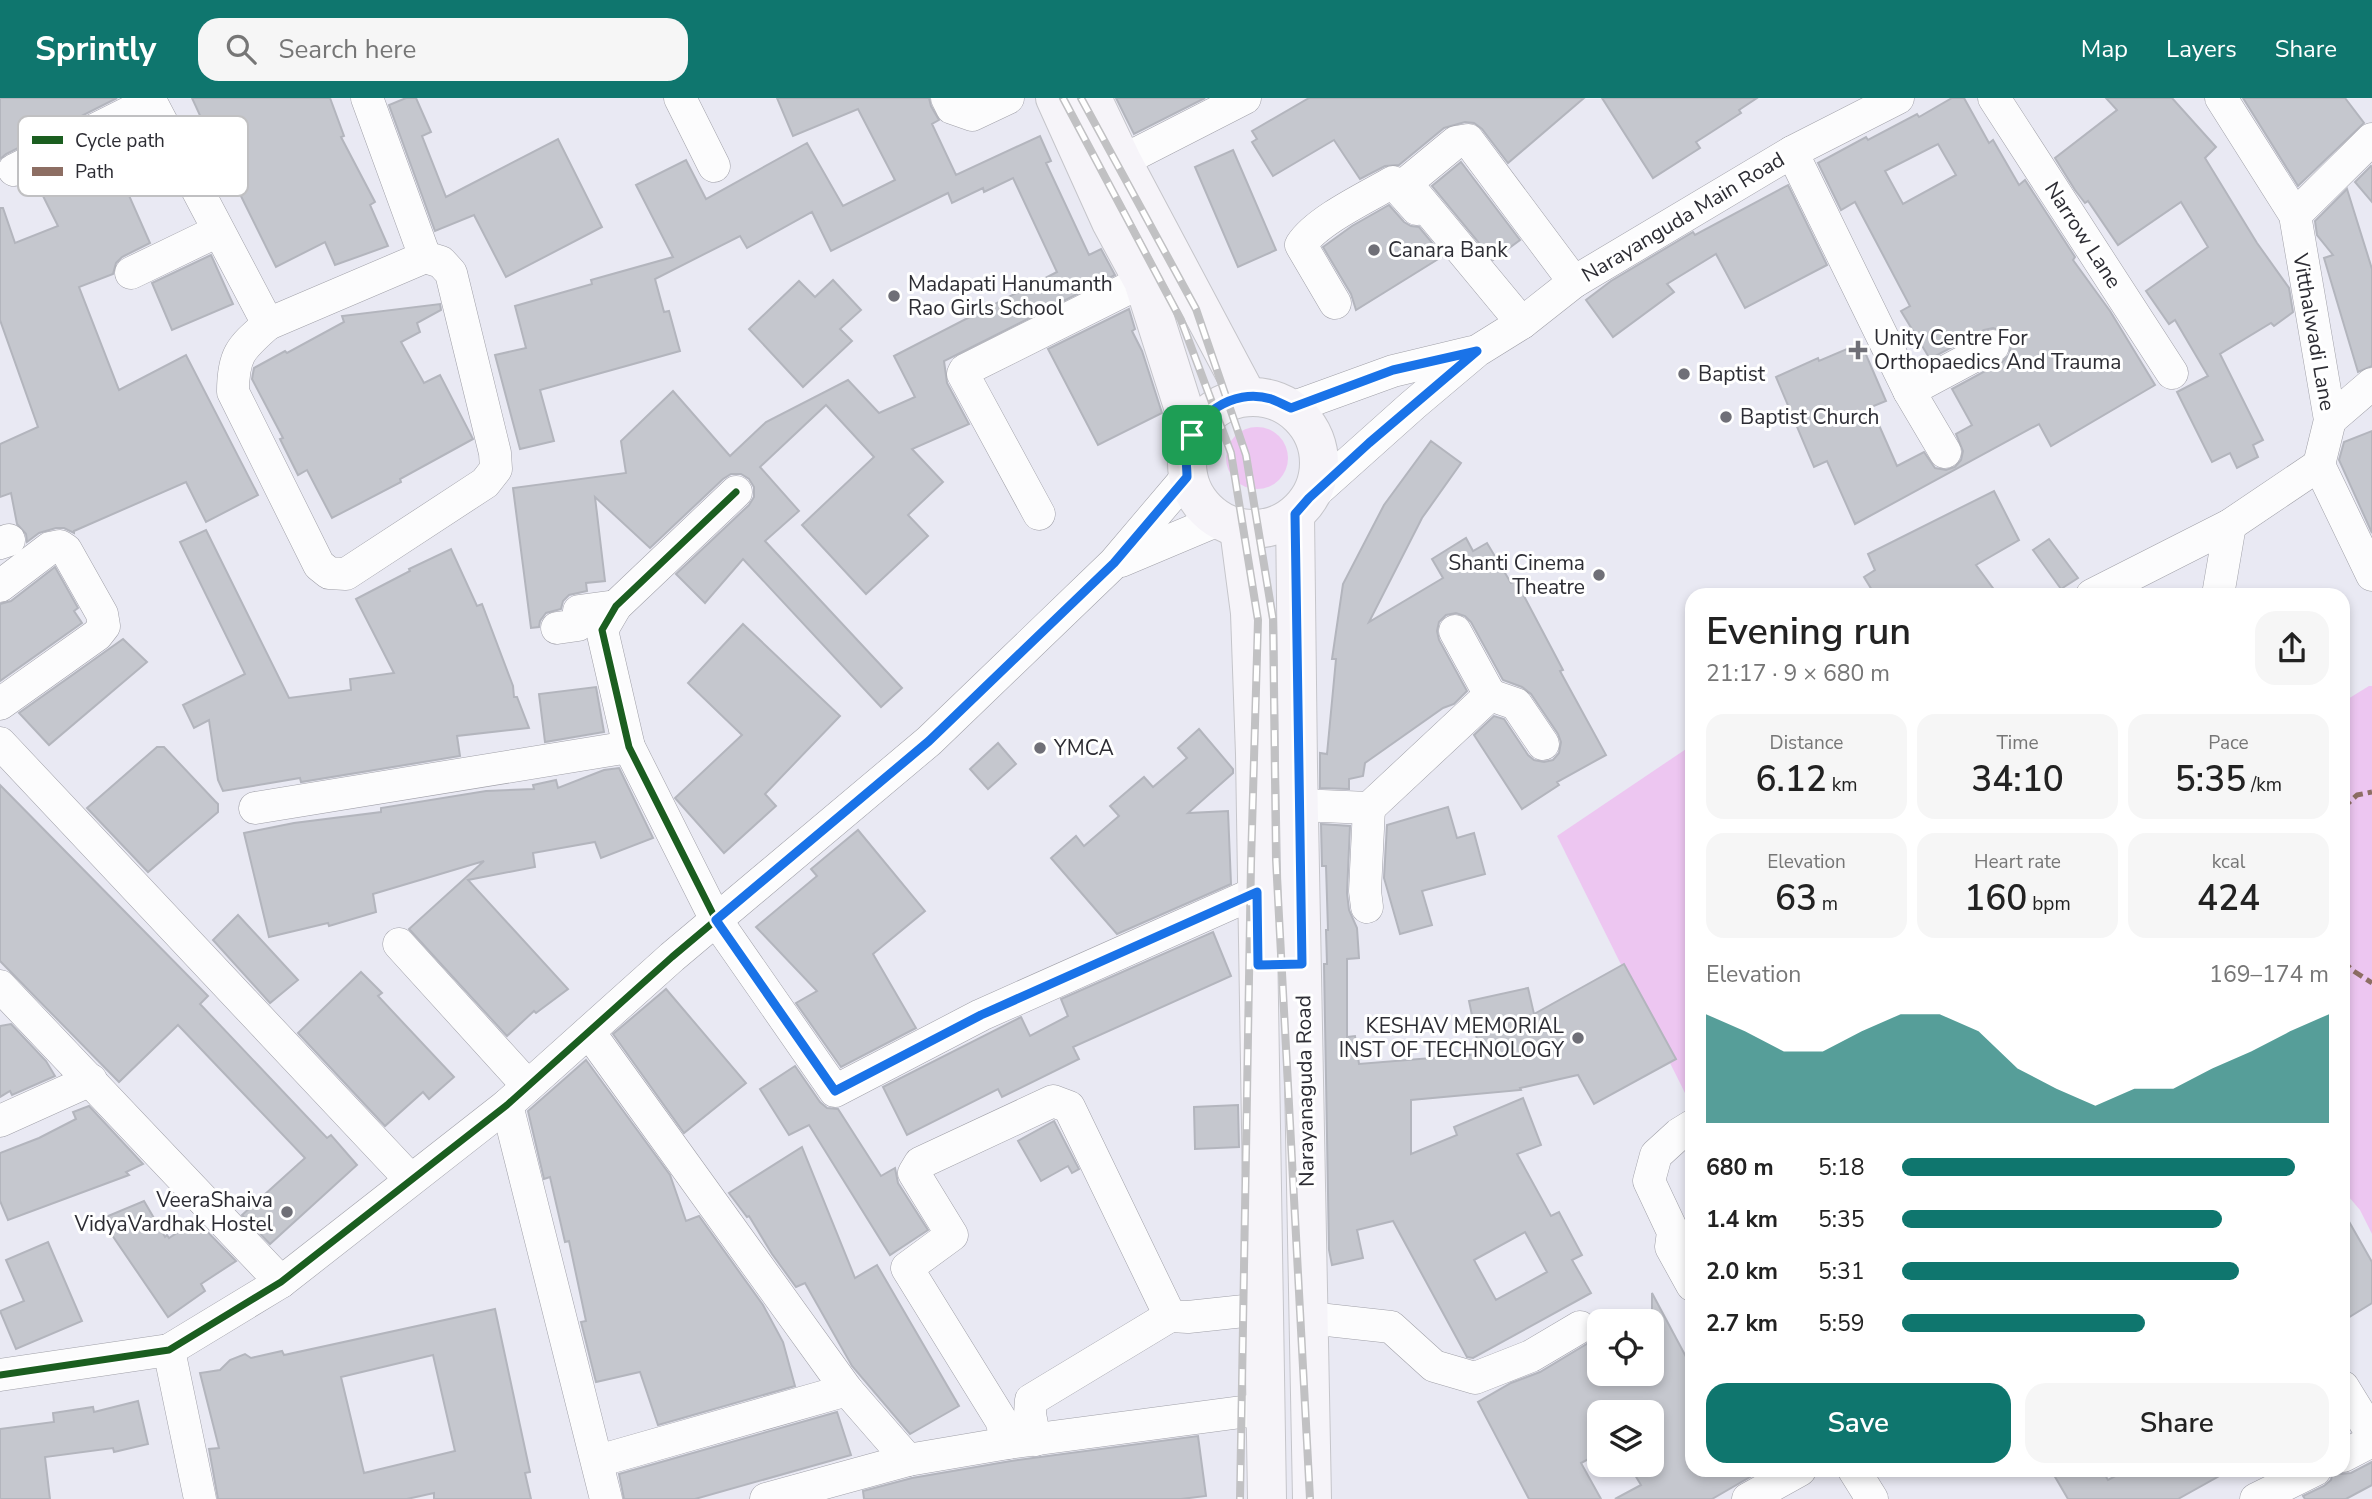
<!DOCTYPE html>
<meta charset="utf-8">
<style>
body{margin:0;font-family:"Nunito Sans",sans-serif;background:#f6f6f6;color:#222;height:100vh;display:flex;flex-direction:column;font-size:26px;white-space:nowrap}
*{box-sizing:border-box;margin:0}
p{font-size:23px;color:#767676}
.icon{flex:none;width:38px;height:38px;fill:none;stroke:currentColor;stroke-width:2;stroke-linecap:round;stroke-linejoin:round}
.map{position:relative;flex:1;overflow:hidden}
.drawer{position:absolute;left:1685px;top:490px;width:665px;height:889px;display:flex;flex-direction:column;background:#fff;border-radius:21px;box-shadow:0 4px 10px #0003}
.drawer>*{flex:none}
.fabs{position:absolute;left:1587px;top:1211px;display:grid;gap:14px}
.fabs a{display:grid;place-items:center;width:77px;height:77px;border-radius:14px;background:#fff;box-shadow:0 4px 10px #0003;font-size:35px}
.pin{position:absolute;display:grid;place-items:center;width:60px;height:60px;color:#fff;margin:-30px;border-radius:14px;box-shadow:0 4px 10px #0006}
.round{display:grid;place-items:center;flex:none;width:74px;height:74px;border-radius:21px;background:#f6f6f6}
.summary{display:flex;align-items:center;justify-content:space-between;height:119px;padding:0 21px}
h1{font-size:38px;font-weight:600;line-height:52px}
.figures{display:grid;grid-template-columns:repeat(3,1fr);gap:10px;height:119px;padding:7px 21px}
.figures div{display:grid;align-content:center;border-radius:18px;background:#f6f6f6;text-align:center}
.figures b{font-size:35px;font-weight:600}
.figures small{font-size:19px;font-weight:400}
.figures p{font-size:19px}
.chart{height:196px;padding:14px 21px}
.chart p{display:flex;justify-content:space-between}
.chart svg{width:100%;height:126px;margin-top:7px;fill:#0f766e;opacity:.7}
.button{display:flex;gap:14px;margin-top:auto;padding:14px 21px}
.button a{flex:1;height:80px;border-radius:21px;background:#0f766e;color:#fff;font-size:28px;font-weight:600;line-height:80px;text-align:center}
.button a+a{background:#f6f6f6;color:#222}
ul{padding:0 21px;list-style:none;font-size:23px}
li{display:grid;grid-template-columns:112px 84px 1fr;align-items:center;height:52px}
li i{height:18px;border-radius:9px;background:#0f766e}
header{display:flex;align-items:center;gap:42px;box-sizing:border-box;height:98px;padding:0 35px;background:#0f766e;color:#fff}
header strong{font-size:33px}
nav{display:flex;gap:38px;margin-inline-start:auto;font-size:24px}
.search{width:490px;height:63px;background:#f6f6f6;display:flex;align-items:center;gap:18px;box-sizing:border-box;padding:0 24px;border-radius:21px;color:#767676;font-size:26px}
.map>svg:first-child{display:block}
.green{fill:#edc6f1}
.building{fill:#c5c7ce;stroke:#b3b5bd;stroke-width:2;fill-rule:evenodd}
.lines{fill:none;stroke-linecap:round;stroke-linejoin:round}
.minor-casing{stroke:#a0a0a8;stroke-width:33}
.major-casing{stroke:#c5c5ca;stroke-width:40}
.minor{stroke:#fcfcfd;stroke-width:32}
.major{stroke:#f6f4f9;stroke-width:38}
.rail-casing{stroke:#c1c1c3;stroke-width:8}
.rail{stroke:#fff;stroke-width:5;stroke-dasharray:16;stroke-linecap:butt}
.quiet{stroke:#8d6e63;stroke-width:5;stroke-dasharray:10 5;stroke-linecap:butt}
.cycleway-casing{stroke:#fff;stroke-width:11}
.cycleway{stroke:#1b5e20;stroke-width:7}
.route-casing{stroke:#fff;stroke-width:14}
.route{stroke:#1a73e8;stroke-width:9}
.poi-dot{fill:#6f6f77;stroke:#fff;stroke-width:2.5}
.labels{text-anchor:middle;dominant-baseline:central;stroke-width:6;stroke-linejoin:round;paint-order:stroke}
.street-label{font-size:21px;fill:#2d2d34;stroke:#fff}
.poi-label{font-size:21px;fill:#2d2d34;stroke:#fff;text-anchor:start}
.key{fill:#fff;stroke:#c0c0c2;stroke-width:2}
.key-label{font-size:19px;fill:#2d2d34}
</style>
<header>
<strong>Sprintly</strong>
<div class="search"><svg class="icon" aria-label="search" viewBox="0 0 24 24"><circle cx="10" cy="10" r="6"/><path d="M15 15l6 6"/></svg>Search here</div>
<nav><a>Map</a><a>Layers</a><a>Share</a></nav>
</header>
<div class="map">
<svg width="2372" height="1401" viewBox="0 0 2372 1401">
<rect width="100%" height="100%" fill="#e9e9f3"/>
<g class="green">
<circle cx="1257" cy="360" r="31"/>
<polygon points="2369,588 2372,588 2372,1136 2360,1112 2343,1092 2343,604"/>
<polygon points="1692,647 1692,1009 1557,738"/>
</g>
<g class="building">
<polygon points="0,0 117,0 6,56 0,61"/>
<polygon points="192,0 330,0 344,38 341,39 375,104 370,107 388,148 335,167 325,144 276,169 234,84 231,85"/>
<polygon points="406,0 416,0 431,34 422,38 446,99 558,41 602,129 506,179 474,117 435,133 389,7"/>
<polygon points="777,0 929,0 931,8 939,22 932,26 956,77 1040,38 1051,63 1046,65 1089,157 1101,151 1115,177 944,263 947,285 969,326 912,351 943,384 908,417 928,438 866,496 802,427 874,359 826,307 760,369 799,413 765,443 902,590 881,609 743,461 705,505 676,476 749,407 754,399 754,389 749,381 741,376 731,376 723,381 650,450 595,399 605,483 586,485 587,493 569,497 563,503 561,511 546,515 540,523 539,529 531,530 513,390 626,375 621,343 673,293 730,358 766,324 848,282 879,315 915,299 894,258 1057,174 1013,80 984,94 983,90 952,105 948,95 831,153 812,114 747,150 740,138 655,181 664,214 669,213 680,253 540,292 554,343 520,351 495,257 526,250 515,208 592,186 591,182 673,159 636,87 686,62 706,101 807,45 843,108 895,82 858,11 793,38"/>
<polygon points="1116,0 1205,0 1134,36"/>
<polygon points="1309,0 1584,0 1508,65 1482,31 1474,25 1465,24 1444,30 1399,67 1385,68 1360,81 1334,42 1273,78 1252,44 1257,41 1252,33"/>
<polygon points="1602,0 1757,0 1739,12 1741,15 1696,44 1700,50 1653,80"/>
<path d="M1952 0H1964L1989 45 1993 42 2019 87 2025 82 2075 159 2073 162 2110 213 2155 287 2051 348 2039 326 1855 426 1827 363 1814 369 1776 279 1818 260 1819 263 1861 245 1886 303 1871 309 1897 368 1924 354 1935 370 1946 372 1955 369 1961 362 1963 353 1956 336 1972 327 1952 291 2002 264 2009 257 2011 248 2009 240 2003 233 1993 230 1984 232 1930 261 1901 213 1910 208 1855 104 1841 112 1818 65 1866 39 1868 42 1917 16 1919 19ZM1938 46 1956 77 1903 106 1885 73Z"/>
<polygon points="2106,0 2172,0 2216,49 2205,60 2257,145 2289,190 2293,214 2274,228 2271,225 2220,256 2263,342 2253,347 2258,359 2237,370 2230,355 2212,364 2177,294 2208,278 2175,222 2169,226 2146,193 2208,149 2181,104 2118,147 2088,103 2085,105 2075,92 2055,60 2117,12"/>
<polygon points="2243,0 2345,0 2364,25 2298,88"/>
<polygon points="143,28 166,71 123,84 150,145 122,159 116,165 113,176 79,189 119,292 186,257 258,397 206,424 186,384 74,433 74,435 64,430 56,430 39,435 27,444 26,436 17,426 11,395 0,399 0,346 38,329 0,222 0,110 3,110 15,145 58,128 35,82"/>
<polygon points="1233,52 1276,152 1238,169 1195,69"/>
<polygon points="1461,64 1520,142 1493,162 1432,88"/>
<polygon points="2371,68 2372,69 2372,104 2355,84"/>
<polygon points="1788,87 1827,167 1745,210 1716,156 1667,186 1674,194 1613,239 1586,202 1611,183 1693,134 1695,137"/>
<polygon points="2347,91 2372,171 2372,268 2358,274 2324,160 2333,157 2317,137 2315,123"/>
<polygon points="1389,107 1404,124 1411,128 1419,129 1443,158 1356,212 1351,196 1323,149 1352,128"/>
<polygon points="211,157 233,206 172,232 152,185"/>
<polygon points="833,182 861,212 840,231 852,243 803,289 749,231 799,183 815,199"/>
<polygon points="440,206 441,212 417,225 420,234 401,244 424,285 440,277 473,341 400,381 401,384 332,420 307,372 298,377 280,341 283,340 252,281 254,270 285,253 287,255 344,224 342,218"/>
<polygon points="1129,211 1135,231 1132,233 1142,253 1162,315 1098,347 1048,251"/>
<polygon points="2372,333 2372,435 2339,362 2344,344"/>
<polygon points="1431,343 1461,365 1422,420 1369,524 1443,480 1432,461 1466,440 1473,453 1487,445 1511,485 1516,483 1563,572 1560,573 1606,657 1557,684 1559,687 1522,711 1474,637 1494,618 1504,621 1528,657 1534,662 1544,664 1553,662 1559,655 1561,644 1558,636 1531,596 1522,589 1503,582 1471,524 1465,518 1456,515 1446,517 1439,524 1437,533 1439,542 1467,593 1454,606 1443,610 1365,665 1363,678 1349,681 1349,691 1320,690 1320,655 1327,656 1336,561 1332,561 1343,486 1384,407"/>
<polygon points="1994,393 2019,442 1976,467 1998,497 1875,497 1864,479 1875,472 1868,456"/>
<polygon points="206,432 289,600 351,592 350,581 394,575 356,501 410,473 409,471 451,451 477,508 482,506 513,588 514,599 517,599 529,630 457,638 460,658 301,684 300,680 223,693 218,682 209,622 194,630 183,607 245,576 180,444"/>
<polygon points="2049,441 2078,480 2061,491 2033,452"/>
<polygon points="55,469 78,510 74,513 82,525 0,583 0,506 11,503"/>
<polygon points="743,526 840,618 765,696 776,708 724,755 675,700 742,637 688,585"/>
<polygon points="123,541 147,564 49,647 19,615"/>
<polygon points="596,589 604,634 545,644 539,596"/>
<polygon points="1199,631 1233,671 1233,675 1188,715 1228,713 1231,786 1117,836 1051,760 1076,738 1084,748 1119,718 1110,708 1144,679 1153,689 1187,660 1178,650"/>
<polygon points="998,645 1016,666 988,691 970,671"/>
<polygon points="157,649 164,649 215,703 218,706 218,714 148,774 87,710"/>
<polygon points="619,670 653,740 601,760 595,744 533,755 535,769 468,782 568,891 536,915 534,913 507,938 409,831 484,763 373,796 376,814 329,828 328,825 269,839 244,735 294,725 381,714 381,710 486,693 534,691 533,687 556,682 558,690 604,672"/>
<polygon points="0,687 208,898 200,906 327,1040 331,1037 357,1067 270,1146 242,1117 305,1060 178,927 119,984 0,863"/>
<polygon points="1448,709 1457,740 1474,735 1485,776 1422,793 1432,827 1400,836 1384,780 1387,727"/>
<path d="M1321 726 1350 728 1347 795 1349 812 1357 830 1359 860 1347 861V939L1355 938 1359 966 1480 956 1469 903 1528 890 1534 916 1624 866 1676 961 1594 1006 1578 977 1520 990 1521 992 1411 1002V1056L1457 1037 1454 1029 1523 1000 1541 1047 1517 1056 1551 1118 1559 1114 1582 1157 1572 1162 1591 1195 1473 1260 1467 1259 1393 1123 1357 1132 1363 1160 1332 1167 1329 1152 1324 866H1327L1326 832H1328L1326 768H1322ZM1525 1134 1547 1174 1496 1202 1474 1162Z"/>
<polygon points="858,732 925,813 873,856 916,930 841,969 796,905 817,893 756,829 817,778 811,771"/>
<polygon points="238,817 298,882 270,905 213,842"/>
<polygon points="1213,834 1231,878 1073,949 1079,961 1002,999 998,991 907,1037 883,989 1021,919 1030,938 1068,918 1061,901"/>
<polygon points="361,874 382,895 378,898 454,979 429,1001 423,994 385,1028 298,935"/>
<polygon points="666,891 746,985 684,1035 613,936"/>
<polygon points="11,926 46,963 55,978 12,997 10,993 0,999 0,928"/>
<polygon points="586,962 670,1077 686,1123 699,1118 763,1207 783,1244 795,1288 658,1327 640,1274 596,1284 581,1224 586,1223 569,1143 565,1144 550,1079 544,1081 528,1013"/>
<polygon points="795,968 820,1004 827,1010 838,1011 881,1078 895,1070 898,1085 928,1132 890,1157 809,1027 789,1037 760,991"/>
<polygon points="1238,1007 1239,1049 1195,1051 1194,1009"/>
<polygon points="89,1008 143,1066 126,1074 129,1077 8,1122 0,1103 0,1055 39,1040 76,1021 73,1014"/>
<polygon points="1054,1023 1079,1071 1072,1075 1068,1068 1041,1083 1018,1043"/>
<polygon points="802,1049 855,1180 877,1167 959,1308 910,1336 852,1268 805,1185 796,1189 772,1156 749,1118 747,1119 729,1095"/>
<polygon points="144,1103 165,1139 167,1137 169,1140 196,1122 236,1163 201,1186 205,1193 168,1219 101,1121"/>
<polygon points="2343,1113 2372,1164 2372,1205 2343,1223"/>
<polygon points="48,1144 82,1223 16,1251 0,1213 24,1203 6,1162"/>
<polygon points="1652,1195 1692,1270 1692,1372 1762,1372 1712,1401 1615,1401 1641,1387 1629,1367 1652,1367 1652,1314 1600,1314 1600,1355 1581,1365 1601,1401 1529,1401 1478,1304 1511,1285 1540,1274 1600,1238 1600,1276 1652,1276"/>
<path d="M495 1211 530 1374 525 1375 531 1401H434V1395L407 1401H218L209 1351 219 1350 200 1275 220 1272 230 1262 245 1256 251 1260 282 1253 284 1257ZM433 1257 455 1353 364 1375 341 1279Z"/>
<polygon points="138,1303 148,1346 114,1354 113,1350 45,1359 50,1401 0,1401 0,1331 54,1324 53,1315 93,1309 94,1314"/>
<polygon points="837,1314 851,1357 695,1401 624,1401 619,1376"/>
<polygon points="1198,1338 1206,1398 1181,1401 864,1401 863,1393 912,1380 1011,1363"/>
<polygon points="2372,1364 2372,1387 2346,1401 2305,1401 2303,1398 2324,1388 2331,1382 2333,1373 2341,1376 2351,1375"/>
<polygon points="2051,1372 2102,1372 2108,1382 2127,1372 2230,1372 2178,1401 2068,1401"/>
</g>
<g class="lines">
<defs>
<g id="minor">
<path d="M149 0 268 226C241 250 233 256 233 294L319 467 329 475 346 476 485 385 496 371 495 355 451 175 441 164 425 159 367 0"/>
<polyline points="680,0 714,68"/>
<polyline points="947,0 952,10 972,17 1008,0"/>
<polyline points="1994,0 2172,275"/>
<polyline points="2221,0 2295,117 2330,322 2319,367 2372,477"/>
<polyline points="1792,54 1909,293 1945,354"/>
<polyline points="1122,63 1245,0"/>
<polyline points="14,72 150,4"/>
<polyline points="2295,117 2372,41"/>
<polyline points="131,175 218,133"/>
<path d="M1335 205 1301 147C1316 123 1367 99 1393 84L1417 111"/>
<polyline points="1522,225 1411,91 1410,82 1456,44 1468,42 1574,184"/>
<polyline points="268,226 425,159"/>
<polyline points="1909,293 1993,248"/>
<polyline points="1291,310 1393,273 1472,254"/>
<polyline points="2330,322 2372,286"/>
<polyline points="736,394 616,508 602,532 629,649 716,822 835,993 981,917 1257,794"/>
<polyline points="1309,400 1413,307 1477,253 1522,225 1574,184 1792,54 1898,0"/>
<polyline points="1039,416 963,276 965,272 1143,183"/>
<polyline points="0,445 9,442"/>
<polyline points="1121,463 1216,423"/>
<polyline points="0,488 50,450 60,448 66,452 102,516 104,528 97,537 0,606"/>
<polyline points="2092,497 2230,427 2319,367"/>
<polyline points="2218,497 2230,427"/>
<polyline points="557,530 578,527 579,513 616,508"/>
<polyline points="1490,597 1516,606 1543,646"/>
<polyline points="0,645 410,1081"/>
<polyline points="1298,707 1369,710 1490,597 1455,533"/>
<polyline points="255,710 629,649"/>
<polyline points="1367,809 1365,793 1369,710"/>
<polyline points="399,846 528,988"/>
<polyline points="0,888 281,1184"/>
<polyline points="589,934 847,1292 908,1362"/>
<polyline points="507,1007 606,1401"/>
<polyline points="0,1023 91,982"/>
<polyline points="1692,1028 1679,1036 1656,1057 1649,1083 1673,1134 1671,1149 1692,1187"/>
<polyline points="1309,1220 1391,1229 1434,1268 1475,1280 1531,1258 1580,1229"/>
<polyline points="169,1252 200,1401"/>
<polyline points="0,1277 169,1252 281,1184 507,1007 672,859 929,643 1114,465 1187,379"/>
<polyline points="2343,1289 2372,1336"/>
<polyline points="1035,1342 1030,1316 1031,1302 1170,1218"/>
<polyline points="1008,1345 1001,1322 907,1170 952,1137 914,1075 920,1065 1053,1003 1069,1009 1170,1218 1188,1219 1263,1211"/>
<polyline points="2343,1358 2372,1343"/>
<polyline points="598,1363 847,1292"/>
<polyline points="1854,1372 1872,1401"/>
<polyline points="766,1401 908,1362 1008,1345 1264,1311"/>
<polyline points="1748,1401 1800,1372"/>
<polyline points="2256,1401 2315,1372"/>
</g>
<g id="major">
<polyline points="1055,0 1111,124 1143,183 1192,337"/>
<polyline points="1092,0 1122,63 1247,298"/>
<circle cx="1253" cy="365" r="66"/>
<polyline points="1295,417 1298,668 1312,1401"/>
<polyline points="1239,431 1250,515 1255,656 1267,1401"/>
</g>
</defs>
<use href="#minor" class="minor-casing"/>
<use href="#major" class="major-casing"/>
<use href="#minor" class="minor"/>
<use href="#major" class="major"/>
<defs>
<g id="rail">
<polyline points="1063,0 1181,222 1231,355 1258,522 1251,765 1240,1401"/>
<polyline points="1081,0 1196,211 1246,357 1273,521 1276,762 1310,1401"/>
</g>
</defs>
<use href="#rail" class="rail-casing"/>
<use href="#rail" class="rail"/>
<g class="quiet">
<polyline points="2343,710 2357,697 2372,694"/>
<polyline points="2343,863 2352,872 2372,885"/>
</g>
<defs>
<g id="cycleway">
<polyline points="736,394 616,508 602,532 629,649 716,822 835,993 981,917 1257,794"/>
<polyline points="0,1277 169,1252 281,1184 507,1007 672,859 929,643 1114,465 1187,379"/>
</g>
</defs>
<use href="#cycleway" class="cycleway-casing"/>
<use href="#cycleway" class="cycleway"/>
</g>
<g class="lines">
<defs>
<path id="route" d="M1477 253 1369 345 1309 400 1295 416 1302 866 1258 867 1257 794 981 917 835 993 716 822 929 643 1114 465 1187 379C1187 372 1186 364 1186 357 1191 318 1233 289 1271 301 1277 303 1284 307 1291 310L1393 272Z"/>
</defs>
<use href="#route" class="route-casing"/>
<use href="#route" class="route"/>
</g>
<g class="poi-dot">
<circle cx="1374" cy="152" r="7"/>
<circle cx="894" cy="198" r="7"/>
<path d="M1854.5 241.5h7v7h7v7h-7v7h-7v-7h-7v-7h7z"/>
<circle cx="1684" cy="276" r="7"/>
<circle cx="1726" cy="319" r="7"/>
<circle cx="1599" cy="477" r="7"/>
<circle cx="1040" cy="650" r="7"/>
<circle cx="1578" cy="940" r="7"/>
<circle cx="287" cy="1114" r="7"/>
</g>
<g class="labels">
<g class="street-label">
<text transform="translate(1683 119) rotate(-31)">Narayanguda Main Road</text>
<text transform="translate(2083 137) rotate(57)">Narrow Lane</text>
<text transform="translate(2314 234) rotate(80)">Vitthalwadi Lane</text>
<text transform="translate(1305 993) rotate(-91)">Narayanaguda Road</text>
</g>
<g class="poi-label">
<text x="1388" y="152">Canara Bank</text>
<text x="908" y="186">Madapati Hanumanth<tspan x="908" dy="24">Rao Girls School</tspan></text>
<text x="1874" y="240">Unity Centre For<tspan x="1874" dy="24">Orthopaedics And Trauma</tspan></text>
<text x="1698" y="276">Baptist</text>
<text x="1740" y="319">Baptist Church</text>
<text x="1585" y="465" text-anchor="end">Shanti Cinema<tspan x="1585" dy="24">Theatre</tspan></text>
<text x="1054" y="650">YMCA</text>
<text x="1564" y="928" text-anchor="end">KESHAV MEMORIAL<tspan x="1564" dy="24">INST OF TECHNOLOGY</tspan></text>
<text x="273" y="1102" text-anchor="end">VeeraShaiva<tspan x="273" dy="24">VidyaVardhak Hostel</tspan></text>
</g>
</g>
<rect x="18" y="18" width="230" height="80" rx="10" class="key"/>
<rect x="32" y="38" width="31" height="8" fill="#1b5e20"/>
<rect x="32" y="69" width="31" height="9" fill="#8d6e63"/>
<g class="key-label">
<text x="75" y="49">Cycle path</text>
<text x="75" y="80">Path</text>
</g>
</svg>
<div class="fabs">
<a><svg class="icon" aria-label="locate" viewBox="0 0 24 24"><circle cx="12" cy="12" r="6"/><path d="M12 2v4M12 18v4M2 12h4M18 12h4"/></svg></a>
<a><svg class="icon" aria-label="layers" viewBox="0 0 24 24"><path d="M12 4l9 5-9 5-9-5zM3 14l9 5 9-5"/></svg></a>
</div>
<div class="pin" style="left:1192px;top:337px;background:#1e9e55"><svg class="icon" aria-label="arrive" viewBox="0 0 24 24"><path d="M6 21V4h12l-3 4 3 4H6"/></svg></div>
<section class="drawer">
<div class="summary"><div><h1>Evening run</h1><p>21:17 · 9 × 680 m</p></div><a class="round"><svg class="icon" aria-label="share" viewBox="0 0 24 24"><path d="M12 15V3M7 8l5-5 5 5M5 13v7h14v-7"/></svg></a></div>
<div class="figures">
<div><p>Distance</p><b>6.12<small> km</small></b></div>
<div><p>Time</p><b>34:10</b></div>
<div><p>Pace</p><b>5:35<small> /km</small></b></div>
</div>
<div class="figures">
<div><p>Elevation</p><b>63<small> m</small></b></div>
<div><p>Heart rate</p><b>160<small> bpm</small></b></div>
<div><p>kcal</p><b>424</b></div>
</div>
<div class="chart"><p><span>Elevation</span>169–174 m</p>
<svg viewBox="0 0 160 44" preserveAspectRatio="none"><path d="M0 44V6L10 12L20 19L30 19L40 12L50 6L60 6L70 12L80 25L90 32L100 38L110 32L120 32L130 25L140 19L150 12L160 6V44z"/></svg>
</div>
<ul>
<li><b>680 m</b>5:18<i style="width:92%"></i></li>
<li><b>1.4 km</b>5:35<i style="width:75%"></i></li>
<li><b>2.0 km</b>5:31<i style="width:79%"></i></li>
<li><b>2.7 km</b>5:59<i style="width:57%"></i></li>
</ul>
<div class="button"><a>Save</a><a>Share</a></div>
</section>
</div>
